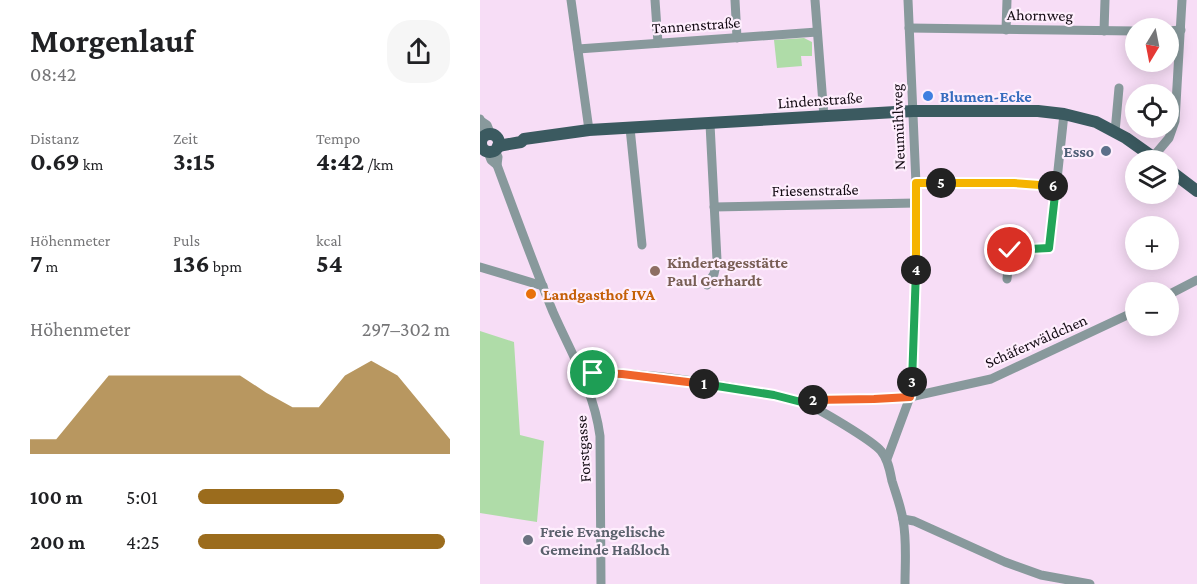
<!DOCTYPE html>
<html lang="de">
<meta charset="utf-8">
<style>
body{margin:0;font-family:"Crimson Pro",serif;background:#f6f6f6;color:#202124;height:100vh;display:flex;flex-direction:column;font-size:22px;white-space:nowrap}
*{box-sizing:border-box;margin:0}
p{font-size:20px;color:#757577}
.icon{flex:none;width:33px;height:33px;fill:none;stroke:currentColor;stroke-width:2;stroke-linecap:round;stroke-linejoin:round}
.map{position:relative;flex:1;overflow:hidden}
.drawer{display:flex;flex-direction:column;background:#fff;width:480px}
.drawer>*{flex:none}
.needle{width:39px;rotate:190deg}
.controls{position:absolute;left:645px;top:18px;display:grid;gap:12px}
.controls a{display:grid;place-items:center;width:54px;height:54px;border-radius:50%;background:#fff;box-shadow:0 3px 15px #0003;font-size:30px}
.pin{position:absolute;display:grid;place-items:center;width:51px;height:51px;color:#fff;margin:-26px;border:3px solid #fff;border-radius:50%;box-shadow:0 2px 6px #0007}
.km{position:absolute;width:30px;height:30px;margin:-15px;border-radius:50%;background:#222;color:#fff;font-size:16px;line-height:30px;text-align:center}
.round{display:grid;place-items:center;flex:none;width:63px;height:63px;border-radius:24px;background:#f6f6f6}
.head{display:flex;align-items:center;justify-content:space-between;height:102px;padding:0 30px}
h1{font-size:33px;font-weight:700;line-height:45px}
.figures{display:grid;grid-template-columns:repeat(3,1fr);gap:9px;height:102px;padding:6px 30px}
.figures div{display:grid;align-content:center}
.figures b{font-size:26px;font-weight:700}
.figures small{font-size:16px;font-weight:400}
.figures p{font-size:16px}
.chart{height:168px;padding:12px 30px}
.chart p{display:flex;justify-content:space-between}
.chart svg{width:100%;height:108px;margin-top:6px;fill:#9b6c1d;opacity:.7}
ul{padding:0 30px;list-style:none;font-size:20px}
li{display:grid;grid-template-columns:96px 72px 1fr;align-items:center;height:45px}
li i{height:15px;border-radius:8px;background:#9b6c1d}
main{display:flex;flex:1;min-height:0}
.map>svg:first-child{display:block}
.green{fill:#afdca8}
.lines{fill:none;stroke-linecap:round;stroke-linejoin:round}
.minor{stroke:#88999c;stroke-width:9}
.major{stroke:#3b5a60;stroke-width:12}
.split-1-casing{stroke:#fff;stroke-width:12}
.split-2-casing{stroke:#fff;stroke-width:12}
.split-3-casing{stroke:#fff;stroke-width:12}
.split-4-casing{stroke:#fff;stroke-width:12}
.split-5-casing{stroke:#fff;stroke-width:12}
.split-6-casing{stroke:#fff;stroke-width:12}
.split-7-casing{stroke:#fff;stroke-width:12}
.split-1{stroke:#f0652b;stroke-width:8}
.split-2{stroke:#22a559;stroke-width:8}
.split-3{stroke:#f0652b;stroke-width:8}
.split-4{stroke:#22a559;stroke-width:8}
.split-5{stroke:#f5b400;stroke-width:8}
.split-6{stroke:#f5b400;stroke-width:8}
.split-7{stroke:#22a559;stroke-width:8}
.shop-dot{fill:#3f7fe0;stroke:#feeefd;stroke-width:2}
.service-dot{fill:#5c6f8a;stroke:#feeefd;stroke-width:2}
.education-dot{fill:#8d6e63;stroke:#feeefd;stroke-width:2}
.food-dot{fill:#e8710a;stroke:#feeefd;stroke-width:2}
.worship-dot{fill:#6b7280;stroke:#feeefd;stroke-width:2}
.labels{text-anchor:middle;dominant-baseline:central;stroke-width:4.5;stroke-linejoin:round;paint-order:stroke}
.street-label{font-size:16px;fill:#120a12;stroke:#feeefd}
.shop-label{font-size:16px;font-weight:bold;fill:#366cbe;stroke:#feeefd;text-anchor:start}
.service-label{font-size:16px;font-weight:bold;fill:#4e5e75;stroke:#feeefd;text-anchor:end}
.education-label{font-size:16px;font-weight:bold;fill:#785e54;stroke:#feeefd;text-anchor:start}
.food-label{font-size:16px;font-weight:bold;fill:#c56008;stroke:#feeefd;text-anchor:start}
.worship-label{font-size:16px;font-weight:bold;fill:#5b616d;stroke:#feeefd;text-anchor:start}
</style>
<main>
<section class="drawer">
<div class="head"><div><h1>Morgenlauf</h1><p>08:42</p></div><a class="round"><svg class="icon" aria-label="share" viewBox="0 0 24 24"><path d="M12 15V3M7 8l5-5 5 5M5 13v7h14v-7"/></svg></a></div>
<div class="figures">
<div><p>Distanz</p><b>0.69<small> km</small></b></div>
<div><p>Zeit</p><b>3:15</b></div>
<div><p>Tempo</p><b>4:42<small> /km</small></b></div>
</div>
<div class="figures">
<div><p>Höhenmeter</p><b>7<small> m</small></b></div>
<div><p>Puls</p><b>136<small> bpm</small></b></div>
<div><p>kcal</p><b>54</b></div>
</div>
<div class="chart"><p><span>Höhenmeter</span>297–302 m</p>
<svg viewBox="0 0 160 44" preserveAspectRatio="none"><path d="M0 44V38L10 38L20 25L30 12L40 12L50 12L60 12L70 12L80 12L90 19L100 25L110 25L120 12L130 6L140 12L150 25L160 38V44z"/></svg>
</div>
<ul>
<li><b>100 m</b>5:01<i style="width:58%"></i></li>
<li><b>200 m</b>4:25<i style="width:98%"></i></li>
</ul>
</section>
<div class="map">
<svg width="717" height="584" viewBox="0 0 717 584">
<rect width="100%" height="100%" fill="#f7ddf6"/>
<g class="green">
<polygon points="324,38 332,42 332,56 321,56 322,66 297,68 294,40"/>
<polygon points="0,331 34,342 40,435 64,441 57,522 0,513"/>
</g>
<g class="lines">
<g class="minor">
<polyline points="91,0 109,130"/>
<polyline points="175,0 178,43"/>
<polyline points="255,0 257,38"/>
<polyline points="335,0 344,117"/>
<polyline points="429,28 656,31"/>
<polyline points="526,30 527,0"/>
<polyline points="624,31 625,0"/>
<polyline points="688,31 701,30"/>
<polyline points="98,49 337,32"/>
<polyline points="0,119 0,128 4,137"/>
<polyline points="1,121 7,125 11,135"/>
<polyline points="150,128 162,245"/>
<polyline points="635,132 639,88"/>
<path d="M15 150 18 157 17 165C35 214 53 263 73 312 91 353 114 390 120 436L121 584"/>
<polyline points="8,152 11,160 17,165"/>
<polyline points="673,157 689,138 695,121 702,0"/>
<polyline points="436,184 534,183 576,186"/>
<polyline points="234,207 436,203"/>
<polyline points="0,267 63,286"/>
<polyline points="527,279 530,250 533,249 566,249 570,245 584,114"/>
<polyline points="227,285 234,274 237,260 230,124"/>
<polyline points="688,295 717,280"/>
<path d="M104 376C134 365 291 391 324 403 338 408 393 441 401 451 408 459 410 471 412 481 416 494 421 507 423 520 427 541 425 563 425 584"/>
<polyline points="325,403 338,399 394,399 430,397 511,379 656,311"/>
<polyline points="407,459 430,397 433,369 436,267 436,184 428,0"/>
<polyline points="423,519 434,521 525,562 561,575 610,584"/>
</g>
<g class="major">
<circle cx="10" cy="143" r="9"/>
<polyline points="18,146 41,142 44,139 109,130 433,111 558,111 584,114 616,122 646,138 677,160"/>
<polyline points="688,169 717,191"/>
</g>
</g>
<g class="lines">
<defs>
<polyline id="split-1" points="113,373 142,374 224,384"/>
<polyline id="split-2" points="224,384 294,395 325,403 333,400"/>
<polyline id="split-3" points="333,400 394,399 430,397 432,382"/>
<polyline id="split-4" points="432,382 436,270"/>
<polyline id="split-5" points="436,270 436,183 461,183"/>
<polyline id="split-6" points="461,183 534,183 573,186"/>
<polyline id="split-7" points="530,250 569,248 576,186 573,186"/>
</defs>
<use href="#split-1" class="split-1-casing"/>
<use href="#split-2" class="split-2-casing"/>
<use href="#split-3" class="split-3-casing"/>
<use href="#split-4" class="split-4-casing"/>
<use href="#split-5" class="split-5-casing"/>
<use href="#split-6" class="split-6-casing"/>
<use href="#split-7" class="split-7-casing"/>
<use href="#split-1" class="split-1"/>
<use href="#split-2" class="split-2"/>
<use href="#split-3" class="split-3"/>
<use href="#split-4" class="split-4"/>
<use href="#split-5" class="split-5"/>
<use href="#split-6" class="split-6"/>
<use href="#split-7" class="split-7"/>
</g>
<circle class="shop-dot" cx="448" cy="96" r="6"/>
<circle class="service-dot" cx="626" cy="151" r="6"/>
<circle class="education-dot" cx="175" cy="271" r="6"/>
<circle class="food-dot" cx="51" cy="294" r="6"/>
<circle class="worship-dot" cx="48" cy="540" r="6"/>
<g class="labels">
<g class="street-label">
<text transform="translate(560 15) rotate(1)">Ahornweg</text>
<text transform="translate(216 25) rotate(-4)">Tannenstraße</text>
<text transform="translate(340 100) rotate(-4)">Lindenstraße</text>
<text transform="translate(418 127) rotate(-92)">Neumühlweg</text>
<text transform="translate(335 190) rotate(-1)">Friesenstraße</text>
<text transform="translate(556 341) rotate(-24)">Schäferwäldchen</text>
<text transform="translate(103 449) rotate(-94)">Forstgasse</text>
</g>
<g class="shop-label">
<text x="460" y="96">Blumen-Ecke</text>
</g>
<g class="service-label">
<text x="614" y="151">Esso</text>
</g>
<g class="education-label">
<text x="187" y="262">Kindertagesstätte<tspan x="187" dy="18">Paul Gerhardt</tspan></text>
</g>
<g class="food-label">
<text x="63" y="294">Landgasthof IVA</text>
</g>
<g class="worship-label">
<text x="60" y="531">Freie Evangelische<tspan x="60" dy="18">Gemeinde Haßloch</tspan></text>
</g>
</g>
</svg>
<div class="controls">
<a><svg class="needle" viewBox="-14 -14 28 28"><path d="M0-13l5 13h-10z" fill="#e53935"/><path d="M0 13l5-13h-10z" fill="#757577"/></svg></a>
<a><svg class="icon" aria-label="locate" viewBox="0 0 24 24"><circle cx="12" cy="12" r="6"/><path d="M12 2v4M12 18v4M2 12h4M18 12h4"/></svg></a>
<a><svg class="icon" aria-label="layers" viewBox="0 0 24 24"><path d="M12 4l9 5-9 5-9-5zM3 14l9 5 9-5"/></svg></a>
<a>+</a>
<a>−</a>
</div>
<div class="pin" style="left:113px;top:373px;background:#1e9e55"><svg class="icon" aria-label="arrive" viewBox="0 0 24 24"><path d="M6 21V4h12l-3 4 3 4H6"/></svg></div>
<div class="pin" style="left:530px;top:250px;background:#d93025"><svg class="icon" aria-label="check" viewBox="0 0 24 24"><path d="M5 12l5 5 9-10"/></svg></div>
<b class="km" style="left:224px;top:384px">1</b>
<b class="km" style="left:333px;top:400px">2</b>
<b class="km" style="left:432px;top:382px">3</b>
<b class="km" style="left:436px;top:270px">4</b>
<b class="km" style="left:461px;top:183px">5</b>
<b class="km" style="left:573px;top:186px">6</b>
</div>
</main>
